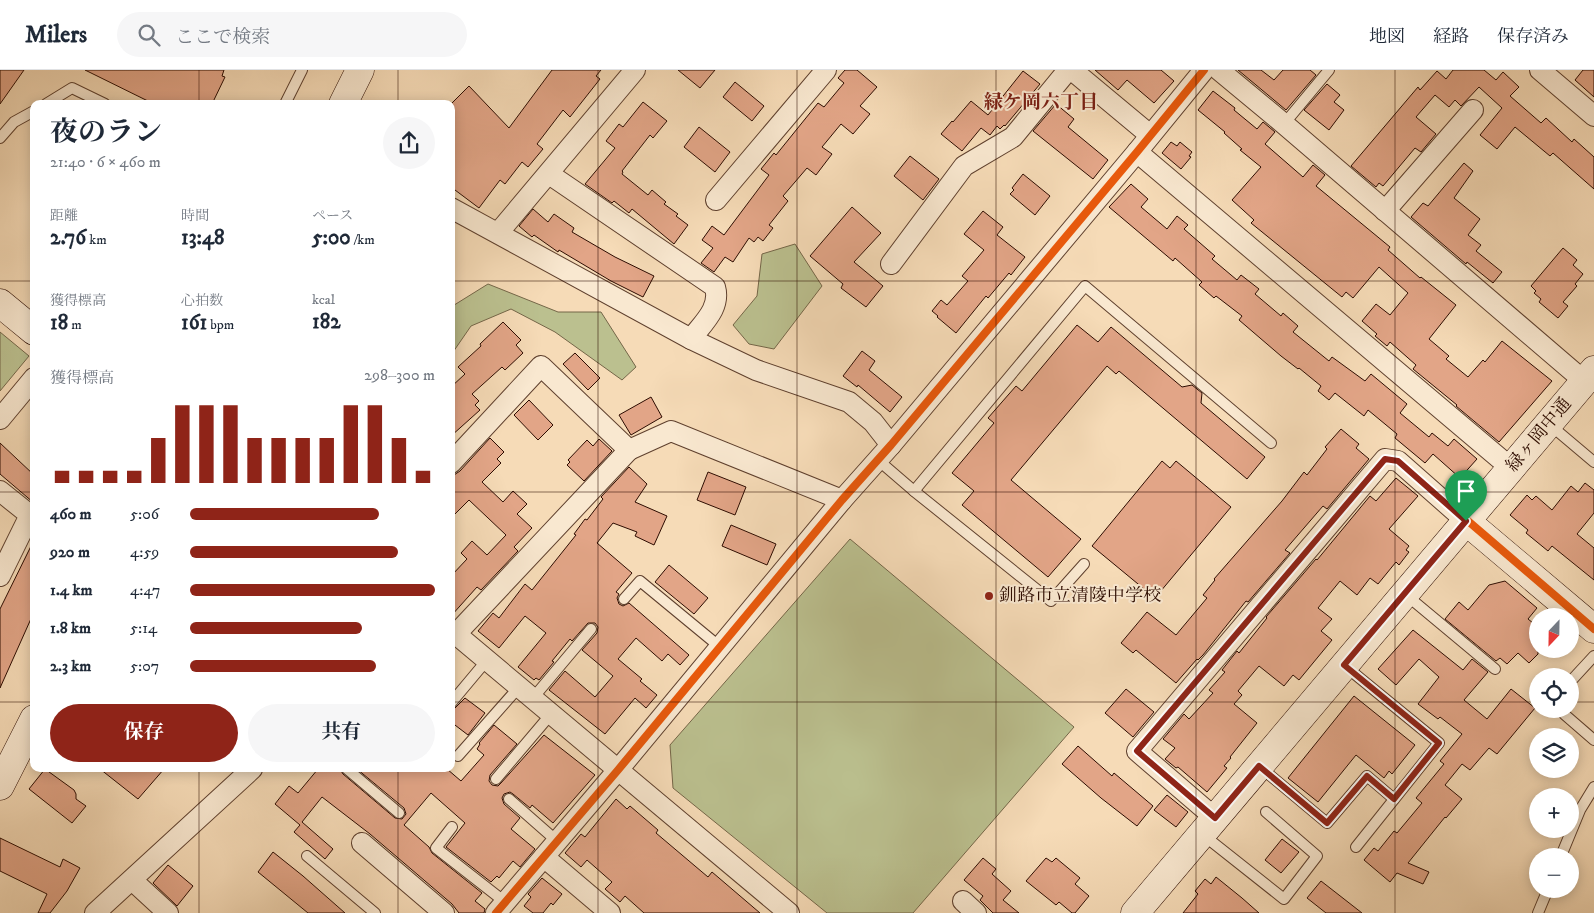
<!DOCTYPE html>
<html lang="ja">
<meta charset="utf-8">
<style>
body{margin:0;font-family:"IM FELL DW Pica","Noto Serif JP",serif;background:#f6f6f7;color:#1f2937;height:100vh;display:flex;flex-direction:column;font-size:19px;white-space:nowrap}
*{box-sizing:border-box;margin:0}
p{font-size:16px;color:#747a83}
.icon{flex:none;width:28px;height:28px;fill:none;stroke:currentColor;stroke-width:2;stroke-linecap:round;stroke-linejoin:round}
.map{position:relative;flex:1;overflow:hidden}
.side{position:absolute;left:30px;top:30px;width:425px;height:672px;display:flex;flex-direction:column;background:#fff;border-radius:10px;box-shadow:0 2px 12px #0003}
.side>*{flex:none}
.needle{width:32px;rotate:202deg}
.tools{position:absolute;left:1529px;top:538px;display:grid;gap:10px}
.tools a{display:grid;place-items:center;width:50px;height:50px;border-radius:50%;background:#fff;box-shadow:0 2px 12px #0003;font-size:25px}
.pin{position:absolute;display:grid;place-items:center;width:42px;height:42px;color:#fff;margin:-51px -21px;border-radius:50% 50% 50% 0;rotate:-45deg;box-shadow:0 0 5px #0007}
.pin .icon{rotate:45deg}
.round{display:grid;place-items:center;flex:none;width:52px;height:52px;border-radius:26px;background:#f6f6f7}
.headline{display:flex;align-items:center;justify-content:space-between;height:85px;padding:0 20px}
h1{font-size:28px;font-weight:700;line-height:38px}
.metrics{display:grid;grid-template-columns:repeat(3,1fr);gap:8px;height:85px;padding:5px 20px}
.metrics div{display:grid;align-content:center}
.metrics b{font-size:21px;font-weight:700}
.metrics small{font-size:14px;font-weight:400}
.metrics p{font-size:14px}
.chart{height:140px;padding:10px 20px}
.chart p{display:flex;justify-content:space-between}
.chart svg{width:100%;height:90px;margin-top:5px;stroke:#8f2418;stroke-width:6}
.primary-button{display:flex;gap:10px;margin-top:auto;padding:10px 20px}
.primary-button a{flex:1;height:58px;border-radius:30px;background:#8f2418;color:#fff;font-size:20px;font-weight:700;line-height:58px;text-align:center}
.primary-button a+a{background:#f6f6f7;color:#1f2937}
ul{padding:0 20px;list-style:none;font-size:16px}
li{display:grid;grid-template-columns:80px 60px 1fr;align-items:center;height:38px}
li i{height:12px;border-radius:6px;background:#8f2418}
header{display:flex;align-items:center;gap:30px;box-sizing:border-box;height:70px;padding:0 25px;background:#fff;border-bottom:1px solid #e0e1e3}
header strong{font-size:24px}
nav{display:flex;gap:28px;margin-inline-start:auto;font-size:18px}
.search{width:350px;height:45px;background:#f6f6f7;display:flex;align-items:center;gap:12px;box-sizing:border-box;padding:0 18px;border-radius:28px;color:#747a83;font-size:19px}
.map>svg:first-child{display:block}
.green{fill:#bbc08f;stroke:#746648}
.building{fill:#e2a587;stroke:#2d0c01}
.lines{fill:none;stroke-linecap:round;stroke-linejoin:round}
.lane-casing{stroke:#5f402e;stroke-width:12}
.street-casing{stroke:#5f402e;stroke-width:22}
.secondary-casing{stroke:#2d0c01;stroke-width:29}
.lane{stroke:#f9e8d0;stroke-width:10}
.street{stroke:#f9e8d0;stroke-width:20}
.secondary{stroke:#f9e8d0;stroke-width:28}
.cycleway-casing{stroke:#f9e8d0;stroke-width:11}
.cycleway{stroke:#e8590c;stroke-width:8}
.route-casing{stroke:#fff;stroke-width:10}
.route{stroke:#8f2418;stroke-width:6}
.grid{fill:none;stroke:#2d0c01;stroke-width:1;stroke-opacity:0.55}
.poi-dot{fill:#8f2418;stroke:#f9e8d0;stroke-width:2}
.labels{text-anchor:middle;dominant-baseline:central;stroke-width:4;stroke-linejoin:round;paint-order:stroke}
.street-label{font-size:18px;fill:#2d0c01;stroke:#f9e8d0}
.poi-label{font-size:18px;fill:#2d0c01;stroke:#f9e8d0;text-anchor:start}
.neighbourhood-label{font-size:19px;font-weight:bold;fill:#7a1f14;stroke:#f9e8d0}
</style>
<header>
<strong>Milers</strong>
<div class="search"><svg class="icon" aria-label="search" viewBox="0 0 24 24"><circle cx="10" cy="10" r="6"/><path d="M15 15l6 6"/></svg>ここで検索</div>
<nav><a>地図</a><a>経路</a><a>保存済み</a></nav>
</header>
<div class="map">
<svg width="1594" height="843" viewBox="0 0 1594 843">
<rect width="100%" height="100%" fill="#f6dbb7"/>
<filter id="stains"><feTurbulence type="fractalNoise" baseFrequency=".004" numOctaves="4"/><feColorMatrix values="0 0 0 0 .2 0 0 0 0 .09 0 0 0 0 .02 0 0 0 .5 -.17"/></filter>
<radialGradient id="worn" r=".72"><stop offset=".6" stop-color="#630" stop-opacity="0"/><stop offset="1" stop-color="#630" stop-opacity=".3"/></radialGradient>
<g class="green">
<polygon points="795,174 822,216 774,279 749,274 733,255 757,226 762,184"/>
<polygon points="488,214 558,242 601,242 636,297 622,310 555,262 511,239 471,256 451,285 451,237"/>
<polygon points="0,262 29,286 0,321"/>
<polygon points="850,469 1074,657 913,843 827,843 673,718 670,675"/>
</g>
<g class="building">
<polygon points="0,0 24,0 0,34"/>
<polygon points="85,0 224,0 222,6 225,7 212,34 154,34"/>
<polygon points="552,0 601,0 596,6 600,9 570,47 563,40 537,74 543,79 528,97 522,92 505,114 500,110 479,138 451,117 451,34 469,16 509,58"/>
<polygon points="678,0 715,0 700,18"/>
<polygon points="845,0 857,0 877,17 860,36 870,44 853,64 841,54 822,77 832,84 816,105 807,98 783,126 788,131 769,155 773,158 763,171 758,167 754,172 749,168 733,192 725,187 714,202 701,193 713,178 702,170 712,156 724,165 769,105 761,99 774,83 776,85 818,33 824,37 844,13 838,8"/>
<polygon points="1095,0 1161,0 1174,11 1154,33 1127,10 1118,20"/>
<polygon points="1238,0 1261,0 1274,10 1283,0 1310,0 1316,5 1286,40"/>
<polygon points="1453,0 1484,0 1496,10 1503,2 1519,17 1510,26 1541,53 1546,48 1572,72 1574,69 1594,87 1594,119 1553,83 1550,86 1515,57 1497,79 1480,65 1502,38 1479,17 1461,36 1455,30 1449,37 1435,25 1416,47 1436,64 1421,82 1415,78 1383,116 1379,113 1376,117 1351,96 1418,17 1420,20 1437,1 1446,9"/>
<polygon points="1583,0 1594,0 1594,27 1575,10"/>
<polygon points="1023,1 1040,14 1005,56 1004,55 1000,59 997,56 990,65 981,58 962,81 941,64 952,51 953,52 971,31 988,45"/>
<polygon points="735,12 764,36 752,51 723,27"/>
<polygon points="1327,14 1340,25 1334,32 1344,40 1329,60 1304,40"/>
<polygon points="1213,21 1235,38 1234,40 1257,59 1263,52 1275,62 1265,74 1303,107 1313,95 1325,105 1316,116 1390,177 1388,180 1420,208 1421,207 1456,235 1429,269 1449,286 1446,289 1468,307 1483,290 1485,292 1502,271 1552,311 1499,372 1456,336 1457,335 1413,299 1416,295 1390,272 1387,276 1375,266 1377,264 1362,251 1376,234 1390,245 1408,223 1379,197 1353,228 1346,222 1342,227 1251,153 1254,150 1232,130 1261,97 1240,80 1242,79 1224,63 1225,62 1198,40"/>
<polygon points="643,32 667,51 653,68 650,65 622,101 623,102 622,104 648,125 652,120 666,132 664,134 678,144 676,146 688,155 674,174 632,139 629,143 614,131 612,133 585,114 615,78 606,71 619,54 623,57"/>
<polygon points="1056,34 1074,49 1068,57 1108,90 1093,109 1033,61"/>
<polygon points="699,57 730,82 715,102 684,77"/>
<polygon points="1171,72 1177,76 1180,72 1192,82 1189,86 1191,87 1181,99 1162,83"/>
<polygon points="910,86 939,109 923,130 894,106"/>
<polygon points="1464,93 1473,101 1454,128 1480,149 1468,165 1481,175 1476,181 1502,202 1493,213 1467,192 1466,194 1411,147 1423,133 1428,136"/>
<polygon points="1023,104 1050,126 1035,145 1010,124 1014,120 1012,118"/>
<polygon points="1131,114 1148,129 1141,137 1167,159 1177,146 1188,155 1184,159 1215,186 1212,189 1237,210 1241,205 1259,219 1255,224 1281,246 1283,243 1298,256 1293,262 1329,291 1332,287 1365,311 1371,304 1407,334 1400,343 1429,367 1432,363 1448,376 1454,369 1477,389 1460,408 1433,384 1425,393 1395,368 1397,364 1368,340 1364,346 1335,323 1329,330 1318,321 1321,316 1299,298 1298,299 1281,286 1239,250 1242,246 1216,226 1214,228 1199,215 1202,212 1175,188 1173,191 1109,137"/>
<polygon points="852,137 881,163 854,192 883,216 866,237 841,218 843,214 810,186"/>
<polygon points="533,139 548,152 554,144 574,158 572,162 615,187 654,206 643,227 611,211 559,180 558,182 534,165 532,167 519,156"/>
<polygon points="983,141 1003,157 997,165 1025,187 1011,205 1009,203 988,228 986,226 956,263 937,247 938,246 932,241 941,230 947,235 968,211 962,206 984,180 964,164"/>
<polygon points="1563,178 1577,190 1573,195 1583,204 1575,214 1577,216 1563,232 1568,236 1558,248 1539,232 1541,229 1534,223 1536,221 1531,216"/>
<polygon points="503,252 521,270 516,275 523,283 505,300 502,297 472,324 479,331 475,335 480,340 451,366 451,317 465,304 458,297 481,276 480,274"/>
<polygon points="1077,255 1098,272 1111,257 1182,317 1192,315 1202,323 1201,333 1265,387 1247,409 1119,301 1116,304 1107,296 1011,410 1081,469 1048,507 962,435 974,421 952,403 994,353 988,348 1016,316 1022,321"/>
<polygon points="862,281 875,291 869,300 902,327 890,342 858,315 857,317 843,306"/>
<polygon points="575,283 600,308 588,320 563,294"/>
<polygon points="651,327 662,347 631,365 619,345"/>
<polygon points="529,330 553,355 538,370 514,345"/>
<polygon points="1341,359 1359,374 1356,378 1369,389 1327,439 1323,436 1285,480 1290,483 1248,532 1246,531 1203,585 1198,590 1197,589 1176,613 1136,580 1133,583 1121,573 1147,542 1176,565 1207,528 1203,525 1215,510 1214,509 1282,431 1304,402 1307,405 1327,379 1325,377"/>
<polygon points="490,368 504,382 497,389 501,393 482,412 503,432 513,421 527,434 517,444 532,458 514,477 518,481 481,520 477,517 451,546 451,506 467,489 461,483 472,471 487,485 506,465 469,430 451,448 451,407 460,401"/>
<polygon points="599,369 612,381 584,411 567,395 570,392 568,390 587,370 593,376"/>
<polygon points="0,373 34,405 34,433 0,404"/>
<polygon points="1162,391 1170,398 1176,391 1231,437 1155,528 1092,476"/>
<polygon points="629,397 647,414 635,432 667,446 654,475 635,466 637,462 613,453 597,473 632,503 616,522 619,524 617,528 619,534 623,536 629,533 689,585 680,595 668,584 662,591 636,568 618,589 642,609 640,611 657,625 646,638 635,628 605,664 549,620 565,601 595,627 613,606 582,580 597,563 598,557 595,553 588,553 572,571 570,569 552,591 554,592 539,610 536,608 534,610 518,597 546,563 525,546 499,578 478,561 493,543 499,548 525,514 532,520 576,465 574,464 585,449 587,450 603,429 601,427"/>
<polygon points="708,402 746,417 735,445 697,430"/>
<polygon points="1396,408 1418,426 1389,459 1409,476 1406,480 1409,482 1399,495 1396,492 1378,514 1370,508 1357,525 1340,511 1318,538 1332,549 1321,561 1332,570 1299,610 1293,605 1284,616 1259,596 1238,621 1242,625 1234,634 1257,653 1230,687 1231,688 1224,696 1227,698 1207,722 1178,697 1176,698 1165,689 1175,678 1163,669 1184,644 1189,649 1213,623 1209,620 1225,602 1222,600 1237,581 1239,583 1267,548 1266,547 1316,489 1317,490 1370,426 1376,431"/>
<polygon points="1585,413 1594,420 1594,443 1577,464 1594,478 1594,510 1552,476 1548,481 1526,463 1528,460 1510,445 1527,425 1532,430 1536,426 1552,440 1571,416 1578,422"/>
<polygon points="731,455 776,474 767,495 722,476"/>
<polygon points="34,470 34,542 0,618 0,539"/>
<polygon points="669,495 708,528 694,544 655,512"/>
<polygon points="1505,511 1537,538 1528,549 1538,557 1538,584 1529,593 1518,583 1507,594 1500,588 1496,591 1445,549 1459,532 1468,540 1489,515"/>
<polygon points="1413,560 1463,600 1472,589 1488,602 1464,630 1487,649 1511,619 1535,638 1497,684 1489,678 1470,700 1462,694 1445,715 1462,729 1446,748 1445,747 1408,793 1429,802 1423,814 1397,803 1390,812 1364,790 1374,778 1378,781 1394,761 1397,763 1422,733 1416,728 1444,694 1440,691 1462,664 1440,647 1438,649 1418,634 1439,607 1419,589 1396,615 1378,599"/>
<polygon points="1126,619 1154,642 1133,667 1105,643"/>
<polygon points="1354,626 1415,675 1392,704 1389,701 1384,708 1356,685 1318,732 1288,708"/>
<polygon points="465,628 485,643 468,665 451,652 451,642"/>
<polygon points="494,655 517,674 490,705 489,711 492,715 498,716 501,713 544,665 595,705 553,753 532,735 530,738 513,724 510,722 504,724 502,728 504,734 520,748 511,759 535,779 520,797 513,791 499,808 497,806 491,812 446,777 465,753 431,723 404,755 429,777 432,783 482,823 475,831 485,839 484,843 459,843 452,834 370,764 322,727 302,752 333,779 325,789 294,762 300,755 275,734 289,716 298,723 318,699 340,699 343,704 395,748 402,749 406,744 404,738 357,699 447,699 461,711 484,685 477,679 480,674 479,673"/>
<polygon points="1078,676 1112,706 1114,703 1153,736 1137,756 1101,728 1062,694"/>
<polygon points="45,699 74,720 76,724 76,729 86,736 72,753 29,719"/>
<polygon points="100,699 164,699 138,729"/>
<polygon points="1167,725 1188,742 1176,757 1154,740"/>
<polygon points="616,729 627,739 630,736 658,760 656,763 708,807 712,802 760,843 644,843 625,826 620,832 605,819 612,812 587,790 581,797 565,783 581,764 585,767"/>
<polygon points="0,768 60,797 63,789 80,798 67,821 50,843 38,843 47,824 0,801"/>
<polygon points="1282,769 1299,782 1281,803 1265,790"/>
<polygon points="273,782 303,806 345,843 308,843 258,802"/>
<polygon points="983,788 996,799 992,804 1011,821 1003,830 1019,843 993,843 980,830 983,826 964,810"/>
<polygon points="1046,788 1052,792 1056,788 1080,808 1075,814 1089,826 1075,843 1072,843 1059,832 1056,835 1026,811"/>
<polygon points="168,795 193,816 177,836 153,813"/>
<polygon points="1216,807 1242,828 1259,843 1183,843 1198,824 1195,821 1205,809 1211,814"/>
<polygon points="542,808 562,824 553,835 551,833 543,843 533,843 524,836 531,827 528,824"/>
<polygon points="1321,811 1362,843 1326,843 1307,828"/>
</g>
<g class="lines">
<defs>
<g id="lane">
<polyline points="46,34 72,18 105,34"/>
<polyline points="285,34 302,0"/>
<polyline points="1284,54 1329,0"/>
<polyline points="0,68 14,52 34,41"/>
<polyline points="1549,354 1594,392"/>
<polyline points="878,390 914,421 1085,216 1271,373"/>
<polyline points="914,421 1051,531 1084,494"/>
<polyline points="1405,524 1495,599"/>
<polyline points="624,529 640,511 720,577"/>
<polyline points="1345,596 1439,673 1356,777"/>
<polyline points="1570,612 1594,586"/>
<polyline points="533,628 591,559"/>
<polyline points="451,633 487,590"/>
<polyline points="1563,639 1564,644 1594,670"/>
<polyline points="458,686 519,617"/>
<polyline points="1259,696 1327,753 1367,706 1394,729"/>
<polyline points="347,699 399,743"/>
<polyline points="496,709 551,644"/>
<polyline points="509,729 558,772"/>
<polyline points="452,757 436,778 505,832"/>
<polyline points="1202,764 1284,829 1317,786 1266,742"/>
<polyline points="307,786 375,843"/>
<polyline points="1561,786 1580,740 1594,717"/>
<polyline points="1538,843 1548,819"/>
</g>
<g id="street">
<polyline points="1072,0 1150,65"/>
<polyline points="1219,0 1284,54 1584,311"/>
<polyline points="1540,0 1594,46"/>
<polyline points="1137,82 1511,398"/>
<path d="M549 104 715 217C721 238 703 253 691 269"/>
<polyline points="716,130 826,0"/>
<polyline points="451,138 691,269 756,300 849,332 873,352 891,375"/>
<polyline points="1385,141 1473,40"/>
<polyline points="498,163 635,0"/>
<polyline points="891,194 964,96 1013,67 1068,0"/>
<polyline points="0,349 34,308"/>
<polyline points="451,393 541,296 629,380 671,361 842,430"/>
<polyline points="0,421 30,445 0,506"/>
<polyline points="451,560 789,843"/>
<polyline points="456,564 629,380"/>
<polyline points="1215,748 1137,681 1385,389 1398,391 1466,451"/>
<polyline points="362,773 444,843"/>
<polyline points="544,787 610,843"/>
<polyline points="132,810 168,843"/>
<polyline points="963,831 976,843"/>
<polyline points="95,843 252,699"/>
<polyline points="496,843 618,700 842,430 891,375 1137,82 1204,0"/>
</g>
<g id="secondary">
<polyline points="343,34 360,0"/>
<polyline points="0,233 34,261"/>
<polyline points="1466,451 1594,559"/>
<polyline points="0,716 34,649"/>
<polyline points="1135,843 1594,300"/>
</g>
</defs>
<use href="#lane" class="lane-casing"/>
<use href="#street" class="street-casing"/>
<use href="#secondary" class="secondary-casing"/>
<use href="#lane" class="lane"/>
<use href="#street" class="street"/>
<use href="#secondary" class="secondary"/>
<defs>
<g id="cycleway">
<polyline points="1215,748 1137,681 1385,389 1398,391 1594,559"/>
<polyline points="496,843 618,700 842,430 891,375 1137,82 1204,0"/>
</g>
</defs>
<use href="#cycleway" class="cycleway-casing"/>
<use href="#cycleway" class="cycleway"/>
</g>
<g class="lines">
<defs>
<polygon id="route" points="1385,389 1398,391 1466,451 1344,595 1439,673 1394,729 1367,706 1327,753 1259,696 1215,748 1137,681"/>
</defs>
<use href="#route" class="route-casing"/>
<use href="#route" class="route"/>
</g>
<path class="grid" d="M199 0V34M398 0V34M598 0V843M797 0V843M996 0V843M1196 0V843M1395 0V843M0 211H34M451 211H1594M0 422H34M451 422H1594M0 632H34M451 632H1538M1570 632H1594M199 699V843M398 699V843"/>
<circle class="poi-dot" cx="989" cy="526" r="5"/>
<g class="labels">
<g class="street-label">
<text transform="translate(1539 365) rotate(-50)">緑ヶ岡中通</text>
</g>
<g class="poi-label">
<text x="999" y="526">釧路市立清陵中学校</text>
</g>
<g class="neighbourhood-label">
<text x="1041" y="32">緑ケ岡六丁目</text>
</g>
</g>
<rect width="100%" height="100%" filter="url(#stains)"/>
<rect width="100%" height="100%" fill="url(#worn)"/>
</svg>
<div class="tools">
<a><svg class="needle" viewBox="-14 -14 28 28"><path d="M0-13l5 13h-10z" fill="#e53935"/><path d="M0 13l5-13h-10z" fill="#747a83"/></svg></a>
<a><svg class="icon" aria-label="locate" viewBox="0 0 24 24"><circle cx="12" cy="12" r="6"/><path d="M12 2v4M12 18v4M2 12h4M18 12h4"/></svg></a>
<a><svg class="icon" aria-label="layers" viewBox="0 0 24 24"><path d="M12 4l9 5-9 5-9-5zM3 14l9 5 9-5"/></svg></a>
<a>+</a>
<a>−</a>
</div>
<div class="pin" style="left:1466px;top:451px;background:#1e9e55"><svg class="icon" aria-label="arrive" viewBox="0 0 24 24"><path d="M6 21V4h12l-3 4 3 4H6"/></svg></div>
<section class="side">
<div class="headline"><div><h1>夜のラン</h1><p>21:40 · 6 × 460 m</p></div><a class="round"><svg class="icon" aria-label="share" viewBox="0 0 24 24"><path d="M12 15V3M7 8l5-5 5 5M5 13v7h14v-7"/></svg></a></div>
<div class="metrics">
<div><p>距離</p><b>2.76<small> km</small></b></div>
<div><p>時間</p><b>13:48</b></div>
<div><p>ペース</p><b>5:00<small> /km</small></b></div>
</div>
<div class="metrics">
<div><p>獲得標高</p><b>18<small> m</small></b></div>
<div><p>心拍数</p><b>161<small> bpm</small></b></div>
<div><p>kcal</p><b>182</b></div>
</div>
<div class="chart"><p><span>獲得標高</span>298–300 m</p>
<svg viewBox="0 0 160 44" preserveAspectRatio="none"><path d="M5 44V38M15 44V38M25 44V38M35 44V38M45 44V22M55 44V6M65 44V6M75 44V6M85 44V22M95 44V22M105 44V22M115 44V22M125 44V6M135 44V6M145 44V22M155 44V38"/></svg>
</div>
<ul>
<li><b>460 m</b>5:06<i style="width:77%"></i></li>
<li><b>920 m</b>4:59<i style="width:85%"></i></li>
<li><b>1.4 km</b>4:47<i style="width:100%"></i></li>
<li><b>1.8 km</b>5:14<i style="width:70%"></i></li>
<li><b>2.3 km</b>5:07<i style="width:76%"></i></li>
</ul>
<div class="primary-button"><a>保存</a><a>共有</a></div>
</section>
</div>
